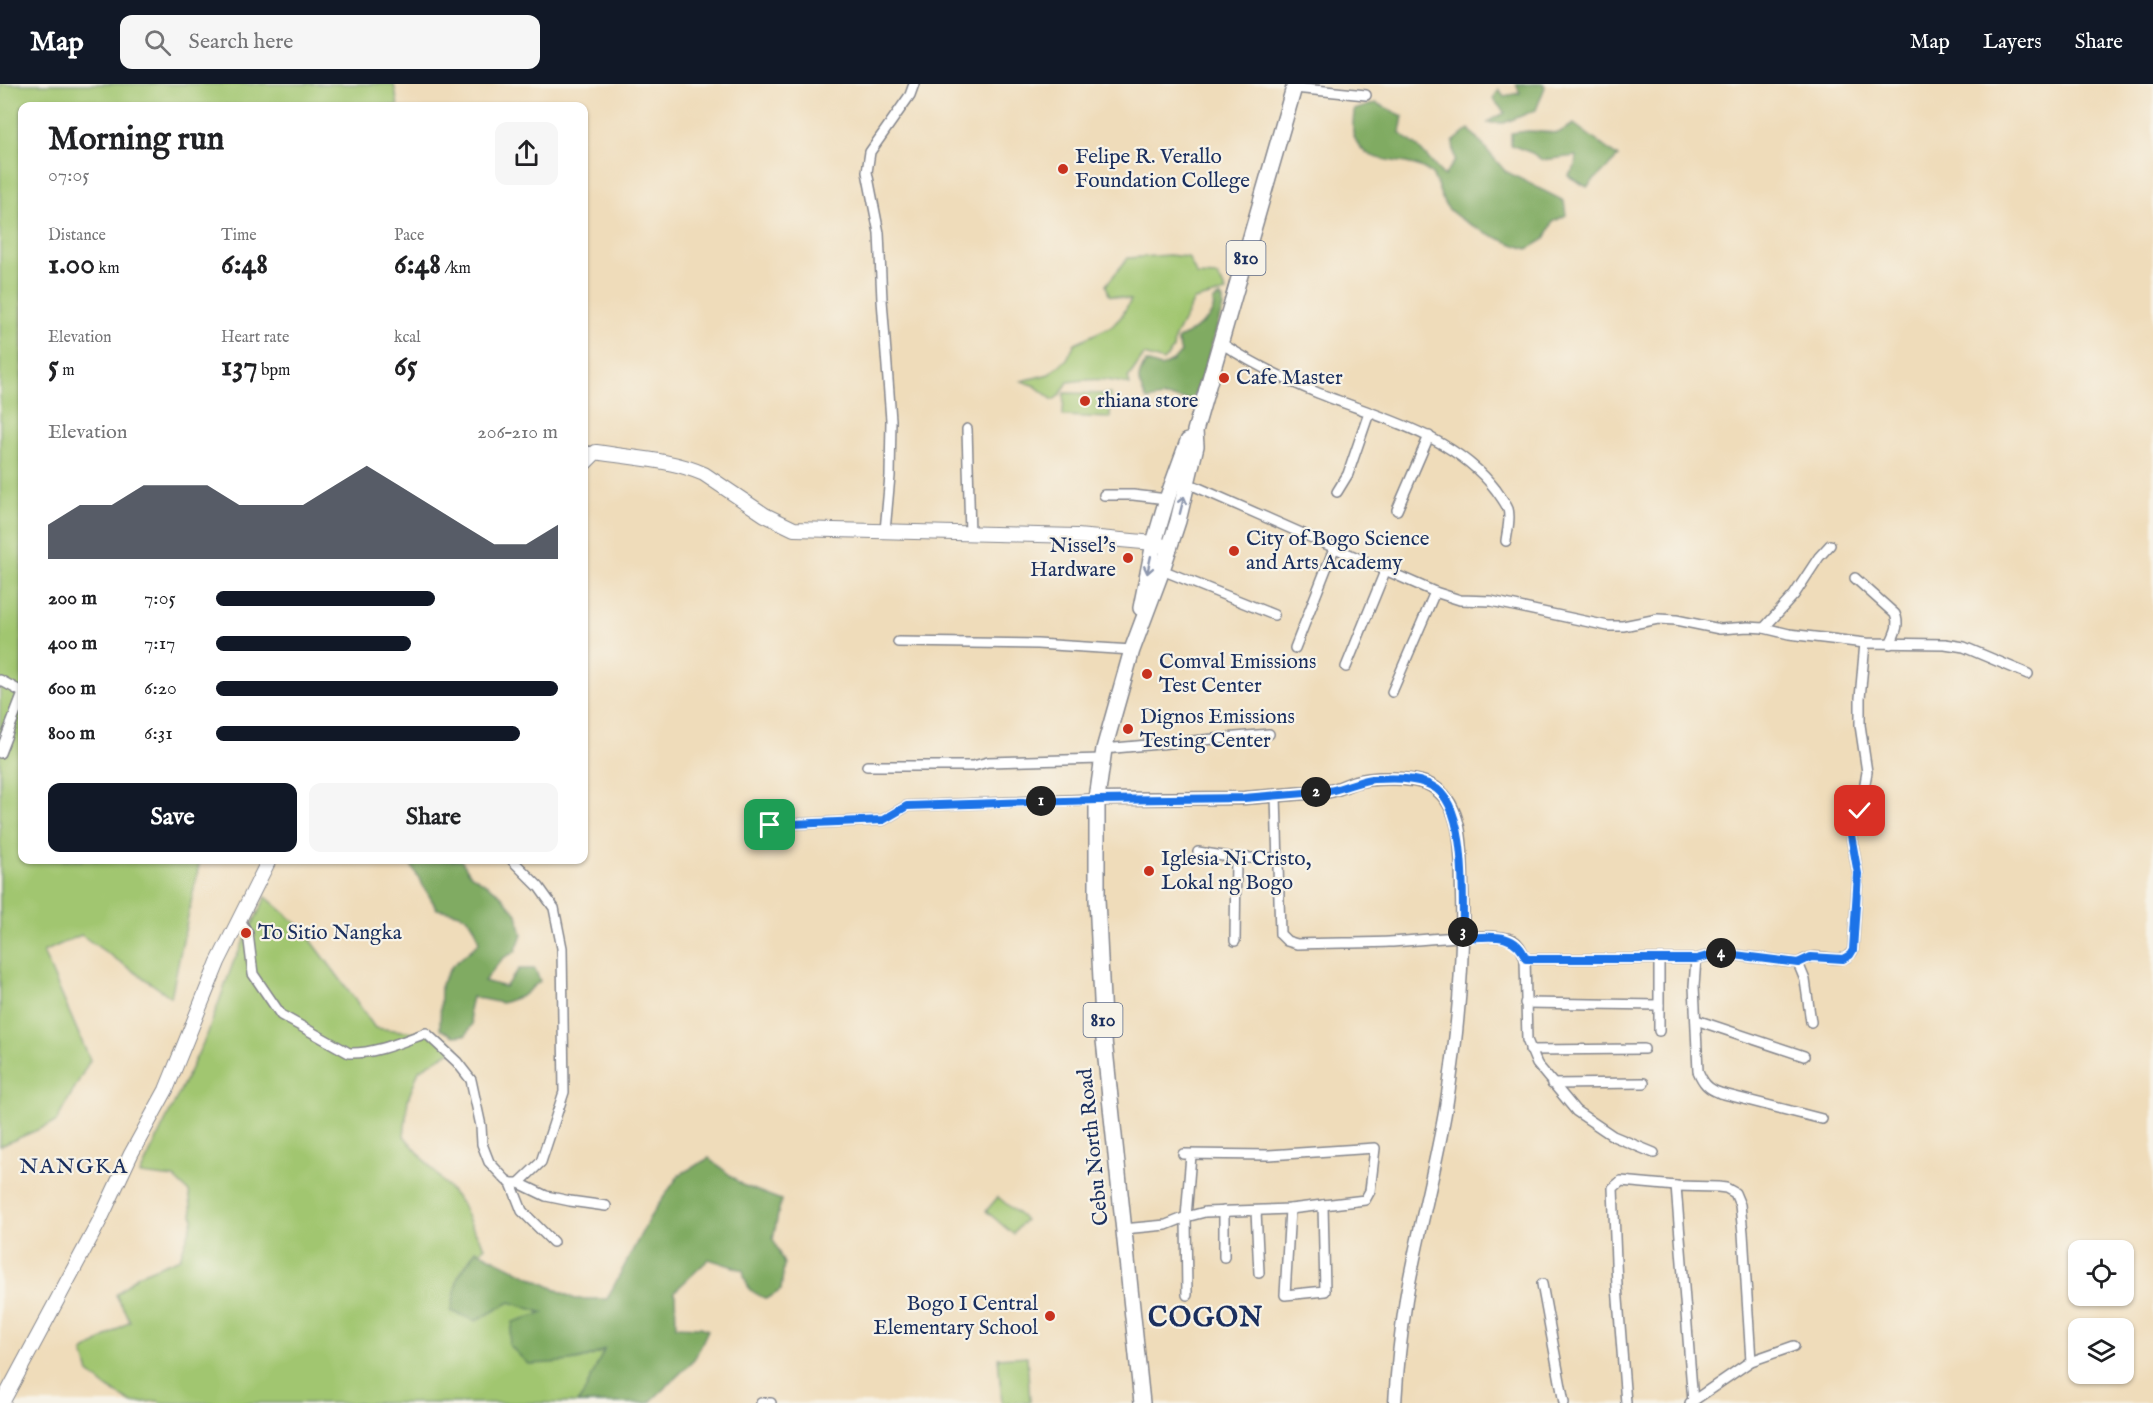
<!DOCTYPE html>
<meta charset="utf-8">
<style>
body{margin:0;font-family:"IM FELL English",serif;background:#f6f6f6;color:#202124;height:100vh;display:flex;flex-direction:column;font-size:22px;white-space:nowrap}
*{box-sizing:border-box;margin:0}
p{font-size:20px;color:#757577}
.icon{flex:none;width:33px;height:33px;fill:none;stroke:currentColor;stroke-width:2;stroke-linecap:round;stroke-linejoin:round}
.map{position:relative;flex:1;overflow:hidden}
.sheet{position:absolute;left:18px;top:18px;width:570px;height:762px;display:flex;flex-direction:column;background:#fff;border-radius:12px;box-shadow:0 2px 4px #0004}
.sheet>*{flex:none}
.controls{position:absolute;left:2068px;top:1156px;display:grid;gap:12px}
.controls a{display:grid;place-items:center;width:66px;height:66px;border-radius:12px;background:#fff;box-shadow:0 2px 4px #0004;font-size:30px}
.pin{position:absolute;display:grid;place-items:center;width:51px;height:51px;color:#fff;margin:-26px;border-radius:12px;box-shadow:0 3px 9px #0006}
.km{position:absolute;width:30px;height:30px;margin:-15px;border-radius:50%;background:#222;color:#fff;font-size:16px;line-height:30px;text-align:center}
.round{display:grid;place-items:center;flex:none;width:63px;height:63px;border-radius:12px;background:#f6f6f6}
.overview{display:flex;align-items:center;justify-content:space-between;height:102px;padding:0 30px}
h1{font-size:33px;font-weight:700;line-height:45px}
.metrics{display:grid;grid-template-columns:repeat(3,1fr);gap:9px;height:102px;padding:6px 30px}
.metrics div{display:grid;align-content:center}
.metrics b{font-size:30px;font-weight:700}
.metrics small{font-size:16px;font-weight:400}
.metrics p{font-size:16px}
.chart{height:168px;padding:12px 30px}
.chart p{display:flex;justify-content:space-between}
.chart svg{width:100%;height:108px;margin-top:6px;fill:#111827;opacity:.7}
.action{display:flex;gap:12px;margin-top:auto;padding:12px 30px}
.action a{flex:1;height:69px;border-radius:12px;background:#111827;color:#fff;font-size:24px;font-weight:700;line-height:69px;text-align:center}
.action a+a{background:#f6f6f6;color:#202124}
ul{padding:0 30px;list-style:none;font-size:20px}
li{display:grid;grid-template-columns:96px 72px 1fr;align-items:center;height:45px}
li i{height:15px;border-radius:8px;background:#111827}
header{display:flex;align-items:center;gap:36px;box-sizing:border-box;height:84px;padding:0 30px;background:#111827;color:#fff}
header strong{font-size:28px}
nav{display:flex;gap:33px;margin-inline-start:auto;font-size:21px}
.search{width:420px;height:54px;background:#f6f6f6;display:flex;align-items:center;gap:15px;box-sizing:border-box;padding:0 21px;border-radius:12px;color:#757577;font-size:22px}
.map>svg:first-child{display:block}
.green{fill:#a1c670;stroke:#5e7a67;stroke-width:1.5}
.forest{fill:#80ab62;stroke:#4e6d60;stroke-width:1.5}
.lines{fill:none;stroke-linecap:round;stroke-linejoin:round}
.minor-casing{stroke:#85868c;stroke-width:12}
.tertiary-casing{stroke:#85868c;stroke-width:15}
.secondary-casing{stroke:#85868c;stroke-width:16}
.trunk-casing{stroke:#85868c;stroke-width:18}
.minor{stroke:#fff;stroke-width:9}
.tertiary{stroke:#fff;stroke-width:12}
.secondary{stroke:#fff;stroke-width:14}
.trunk{stroke:#fff;stroke-width:15}
.oneway{stroke:#8d97ae}
.route-casing{stroke:#fff;stroke-width:12}
.route{stroke:#1a73e8;stroke-width:8}
.poi-dot{fill:#c8321e;stroke:#f7f3e8;stroke-width:2}
.labels{text-anchor:middle;dominant-baseline:central;stroke-width:4.5;stroke-linejoin:round;paint-order:stroke}
.shield{fill:#f7f3e8;stroke:#5d6a87;stroke-width:1.5}
.shield-label{font-size:20px;font-weight:bold;fill:#1b2f5e}
.poi-label{font-size:21px;fill:#1b2f5e;stroke:#f7f3e8;text-anchor:start}
.street-label{font-size:21px;fill:#1b2f5e;stroke:#f7f3e8}
.neighbourhood-label{font-size:22px;letter-spacing:1.5px;fill:#1b2f5e;stroke:#f7f3e8}
.district-label{font-size:27px;font-weight:bold;letter-spacing:1.5px;fill:#1b2f5e;stroke:#f7f3e8}
</style>
<header>
<strong>Map</strong>
<div class="search"><svg class="icon" aria-label="search" viewBox="0 0 24 24"><circle cx="10" cy="10" r="6"/><path d="M15 15l6 6"/></svg>Search here</div>
<nav><a>Map</a><a>Layers</a><a>Share</a></nav>
</header>
<div class="map">
<svg width="2153" height="1319" viewBox="0 0 2153 1319">
<rect width="100%" height="100%" fill="#f7f3e8"/>
<filter id="ink" filterUnits="userSpaceOnUse"><feTurbulence type="fractalNoise" baseFrequency=".0167" numOctaves="2"/><feDisplacementMap in="SourceGraphic" scale="12" xChannelSelector="R" yChannelSelector="G"/><feConvolveMatrix kernelMatrix="1 2 1 2 8 2 1 2 1" color-interpolation-filters="sRGB"/></filter>
<filter id="wash" filterUnits="userSpaceOnUse"><feTurbulence type="fractalNoise" baseFrequency=".008" numOctaves="4" result="noise"/><feDisplacementMap in="SourceGraphic" scale="24" xChannelSelector="R" yChannelSelector="G"/><feGaussianBlur stdDeviation="1.35" result="paint"/><feColorMatrix in="noise" values="0 0 0 0 0 0 0 0 0 0 0 0 0 0 0 0 0 1.4 0 .05"/><feComposite in="paint" operator="in"/></filter>
<g filter="url(#wash)">
<rect width="100%" height="100%" fill="#efdcba"/>
<g class="green">
<polygon points="0,0 394,0 398,22 22,22 22,776 200,776 171,913 81,851 43,868 90,976 56,1038 0,1062"/>
<path d="M1169 171 1188 173 1197 191 1218 192 1226 208 1194 216 1174 255 1173 266 1163 277 1144 271 1128 294 1130 301C1110 294 1090 294 1068 298L1060 311 1053 316 1035 302 1022 297 1049 290 1067 275 1075 259 1112 242 1121 233 1131 216 1109 211 1106 201 1128 174Z"/>
<polygon points="1064,309 1111,310 1110,334 1063,332"/>
<polygon points="266,813 302,844 352,911 375,944 441,951 458,963 419,986 408,1015 404,1052 462,1120 472,1143 485,1163 476,1172 504,1211 538,1217 540,1233 619,1266 589,1319 161,1319 158,1317 132,1319 106,1303 89,1289 83,1268 130,1237 116,1211 138,1191 180,1174 193,1136 189,1108 174,1094 140,1090 207,951 233,879"/>
<polygon points="998,1113 1025,1136 1013,1150 986,1127"/>
<polygon points="1027,1272 1030,1318 1002,1319 998,1274"/>
</g>
<g class="forest">
<polygon points="1516,0 1544,0 1545,3 1536,26 1504,39 1488,39 1492,35 1505,29 1493,15 1499,5 1504,12 1520,9"/>
<path d="M1376 19 1403 32 1400 49 1418 63 1444 92 1455 77 1453 58 1469 45 1505 87 1564 117 1566 131 1553 138 1545 155 1528 165C1507 159 1461 140 1447 123 1439 114 1439 98 1431 90 1409 68 1364 89 1353 49 1352 43 1354 33 1354 26Z"/>
<polygon points="1574,40 1618,73 1587,103 1568,92 1575,83 1576,72 1542,76 1532,69 1511,61 1511,49 1528,47 1558,49"/>
<path d="M1220 212 1223 216V223L1203 290 1192 316 1163 313 1147 316C1138 298 1135 296 1146 278L1161 283 1173 277 1181 268 1177 256C1189 247 1218 236 1213 217Z"/>
<path d="M408 776H461L470 790 498 808 517 830 522 851 515 868 503 874 484 897 505 903 519 885H535L540 897 522 912 502 919 472 913 469 926 472 940 466 951 454 952 440 945 441 900 452 882 479 859C474 830 463 830 437 825Z"/>
<path d="M709 1074 742 1101 781 1116 773 1155 784 1180 781 1206 767 1215C750 1208 746 1204 743 1186L709 1175 675 1207 676 1242 701 1243 708 1246 694 1276 649 1319H577L583 1311 604 1266C582 1279 553 1279 528 1280L509 1261 513 1238 543 1229 510 1218 476 1237 451 1227 458 1193 476 1166 575 1215H607L650 1133 679 1091Z"/>
</g>
</g>
<g filter="url(#ink)">
<g class="lines">
<defs>
<g id="minor">
<polyline points="1294,4 1366,11"/>
<path d="M1221 259C1251 279 1284 295 1318 309 1380 334 1453 350 1496 406 1500 412 1505 418 1508 425 1511 434 1507 448 1506 457"/>
<polyline points="967,345 970,450"/>
<polyline points="584,367 596,368"/>
<polyline points="1183,397 1435,508 1460,516 1491,517 1608,542 1623,542 1658,535 1676,536 1720,545 1748,543 1764,544 1789,550 1865,559 1945,560 1964,563 2028,590"/>
<polyline points="1337,408 1348,390 1369,329"/>
<polyline points="1104,411 1133,411 1167,415"/>
<polyline points="1397,426 1429,352"/>
<polyline points="885,447 890,392 891,336 882,216 879,149 867,88 870,68 910,11 914,0"/>
<polyline points="1162,486 1274,531"/>
<path d="M1855 494 1895 530C1900 541 1895 549 1890 560"/>
<polyline points="1764,544 1794,511 1819,473 1830,461"/>
<polyline points="898,558 1037,560 1132,566"/>
<polyline points="1295,564 1335,462"/>
<polyline points="1346,583 1386,485"/>
<polyline points="0,596 22,608"/>
<polyline points="1392,608 1435,508"/>
<polyline points="1104,665 1269,650"/>
<polyline points="0,669 22,612"/>
<polyline points="867,682 973,682 988,678 1102,675"/>
<path d="M1276 712 1280 850 1287 857 1297 860C1328 859 1359 859 1389 858 1413 857 1496 847 1513 856 1520 860 1523 868 1525 875L1527 956 1537 980 1576 1027 1613 1052 1654 1069"/>
<polyline points="770,741 883,736 907,722 1097,715"/>
<polyline points="1198,768 1236,774 1278,774"/>
<path d="M239 835 248 849 253 890 281 931 349 969C375 970 401 958 426 949L457 978 471 996 481 1042 482 1060 489 1078 506 1096 511 1099H519L541 1078 564 1008 562 864 554 824 539 803 512 776"/>
<polyline points="1235,857 1236,774"/>
<polyline points="1525,875 1696,875 1719,869 1798,879 1805,896 1811,938"/>
<path d="M1696 875 1694 902 1698 987C1703 999 1708 1005 1720 1009L1822 1035"/>
<path d="M1798 879C1802 877 1807 874 1812 873 1826 871 1845 882 1853 866L1858 790 1851 751 1861 722 1867 688 1860 641V614L1865 559"/>
<polyline points="1525,919 1659,921"/>
<polyline points="1696,936 1804,972"/>
<polyline points="1659,947 1659,875"/>
<polyline points="1530,966 1644,965"/>
<polyline points="1552,1000 1644,999"/>
<polyline points="511,1099 522,1127 553,1158"/>
<polyline points="519,1099 546,1112 570,1117 606,1122"/>
<polyline points="1676,1102 1693,1318"/>
<polyline points="1290,1125 1285,1211 1325,1207 1323,1121"/>
<polyline points="1224,1127 1224,1173"/>
<polyline points="1256,1127 1259,1189"/>
<polyline points="1123,1145 1166,1141 1186,1133 1205,1128 1290,1125 1365,1116 1370,1107 1375,1064 1269,1071 1183,1070"/>
<polyline points="1542,1200 1564,1319"/>
<polyline points="1187,1211 1186,1133 1191,1071"/>
<polyline points="761,1319 771,1319"/>
<polyline points="1626,1319 1617,1202 1613,1104 1621,1097 1676,1102 1718,1103 1726,1104 1735,1109 1740,1121 1743,1149 1751,1277"/>
<polyline points="1690,1319 1751,1277 1794,1262"/>
</g>
<path id="tertiary" d="M1097 715 1244 714 1330 707C1339 705 1346 701 1355 698 1374 693 1419 692 1435 704 1465 725 1461 773 1462 806 1464 880 1458 949 1446 1023 1435 1088 1417 1151 1406 1215 1401 1249 1397 1284 1395 1319"/>
<g id="secondary">
<path d="M584 380 596 368C631 374 671 375 704 390L765 431 794 445 1077 452 1154 459 1170 464"/>
<polyline points="2,1319 100,1136 131,1070 166,1006 218,878 269,776"/>
</g>
<g id="trunk">
<polyline points="1141,524 1154,459 1167,415 1188,357"/>
<polyline points="1142,1319 1104,956 1097,815 1097,715 1104,665 1132,566 1162,486 1178,437 1196,362 1195,347 1295,0"/>
</g>
</defs>
<use href="#minor" class="minor-casing"/>
<use href="#tertiary" class="tertiary-casing"/>
<use href="#secondary" class="secondary-casing"/>
<use href="#trunk" class="trunk-casing"/>
<use href="#minor" class="minor"/>
<use href="#tertiary" class="tertiary"/>
<use href="#secondary" class="secondary"/>
<use href="#trunk" class="trunk"/>
</g>
<defs><path id="oneway-shaft" d="M-6 0H5M1.5-3L5.5 0L1.5 3" fill="none" stroke-width="1.6" stroke-linecap="round" stroke-linejoin="round" transform="scale(1.5)"/></defs>
<g class="oneway">
<use href="#oneway-shaft" transform="translate(1182 421) rotate(-76)"/>
<use href="#oneway-shaft" transform="translate(1149 481) rotate(102)"/>
</g>
</g>
<g class="lines" filter="url(#ink)">
<defs>
<path id="route" d="M770 741 883 736 907 722 1097 716 1244 714 1329 707C1345 704 1358 697 1373 695 1392 694 1415 693 1432 702 1469 720 1462 818 1463 854 1489 853 1515 846 1526 875H1696L1719 869 1798 879 1811 873 1843 875 1850 871 1853 866 1858 790 1851 751 1860 727"/>
</defs>
<use href="#route" class="route-casing"/>
<use href="#route" class="route"/>
</g>
<g class="poi-dot">
<circle cx="1063" cy="85" r="6"/>
<circle cx="1224" cy="294" r="6"/>
<circle cx="1085" cy="317" r="6"/>
<circle cx="1234" cy="467" r="6"/>
<circle cx="1128" cy="474" r="6"/>
<circle cx="1147" cy="590" r="6"/>
<circle cx="1128" cy="645" r="6"/>
<circle cx="1149" cy="787" r="6"/>
<circle cx="246" cy="849" r="6"/>
<circle cx="1050" cy="1232" r="6"/>
</g>
<g class="labels">
<g class="shield">
<rect x="1226.5" y="157" width="39" height="34" rx="4.5"/>
<rect x="1083.5" y="919" width="39" height="34" rx="4.5"/>
</g>
<g class="shield-label">
<text x="1246" y="174">810</text>
<text x="1103" y="936">810</text>
</g>
<g class="poi-label">
<text x="1075" y="73">Felipe R. Verallo<tspan x="1075" dy="24">Foundation College</tspan></text>
<text x="1236" y="294">Cafe Master</text>
<text x="1097" y="317">rhiana store</text>
<text x="1246" y="455">City of Bogo Science<tspan x="1246" dy="24">and Arts Academy</tspan></text>
<text x="1116" y="462" text-anchor="end">Nissel's<tspan x="1116" dy="24">Hardware</tspan></text>
<text x="1159" y="578">Comval Emissions<tspan x="1159" dy="24">Test Center</tspan></text>
<text x="1140" y="633">Dignos Emissions<tspan x="1140" dy="24">Testing Center</tspan></text>
<text x="1161" y="775">Iglesia Ni Cristo,<tspan x="1161" dy="24">Lokal ng Bogo</tspan></text>
<text x="258" y="849">To Sitio Nangka</text>
<text x="1038" y="1220" text-anchor="end">Bogo I Central<tspan x="1038" dy="24">Elementary School</tspan></text>
</g>
<g class="street-label">
<text transform="translate(1094 1063) rotate(-96)">Cebu North Road</text>
</g>
<g class="neighbourhood-label">
<text x="74" y="1083">NANGKA</text>
</g>
<g class="district-label">
<text x="1206" y="1235">COGON</text>
</g>
</g>
</svg>
<div class="controls">
<a><svg class="icon" aria-label="locate" viewBox="0 0 24 24"><circle cx="12" cy="12" r="6"/><path d="M12 2v4M12 18v4M2 12h4M18 12h4"/></svg></a>
<a><svg class="icon" aria-label="layers" viewBox="0 0 24 24"><path d="M12 4l9 5-9 5-9-5zM3 14l9 5 9-5"/></svg></a>
</div>
<div class="pin" style="left:770px;top:741px;background:#1e9e55"><svg class="icon" aria-label="arrive" viewBox="0 0 24 24"><path d="M6 21V4h12l-3 4 3 4H6"/></svg></div>
<div class="pin" style="left:1860px;top:727px;background:#d93025"><svg class="icon" aria-label="check" viewBox="0 0 24 24"><path d="M5 12l5 5 9-10"/></svg></div>
<b class="km" style="left:1041px;top:717px">1</b>
<b class="km" style="left:1316px;top:708px">2</b>
<b class="km" style="left:1463px;top:848px">3</b>
<b class="km" style="left:1721px;top:869px">4</b>
<section class="sheet">
<div class="overview"><div><h1>Morning run</h1><p>07:05</p></div><a class="round"><svg class="icon" aria-label="share" viewBox="0 0 24 24"><path d="M12 15V3M7 8l5-5 5 5M5 13v7h14v-7"/></svg></a></div>
<div class="metrics">
<div><p>Distance</p><b>1.00<small> km</small></b></div>
<div><p>Time</p><b>6:48</b></div>
<div><p>Pace</p><b>6:48<small> /km</small></b></div>
</div>
<div class="metrics">
<div><p>Elevation</p><b>5<small> m</small></b></div>
<div><p>Heart rate</p><b>137<small> bpm</small></b></div>
<div><p>kcal</p><b>65</b></div>
</div>
<div class="chart"><p><span>Elevation</span>206–210 m</p>
<svg viewBox="0 0 160 44" preserveAspectRatio="none"><path d="M0 44V30L10 22L20 22L30 14L40 14L50 14L60 22L70 22L80 22L90 14L100 6L110 14L120 22L130 30L140 38L150 38L160 30V44z"/></svg>
</div>
<ul>
<li><b>200 m</b>7:05<i style="width:64%"></i></li>
<li><b>400 m</b>7:17<i style="width:57%"></i></li>
<li><b>600 m</b>6:20<i style="width:100%"></i></li>
<li><b>800 m</b>6:31<i style="width:89%"></i></li>
</ul>
<div class="action"><a>Save</a><a>Share</a></div>
</section>
</div>
